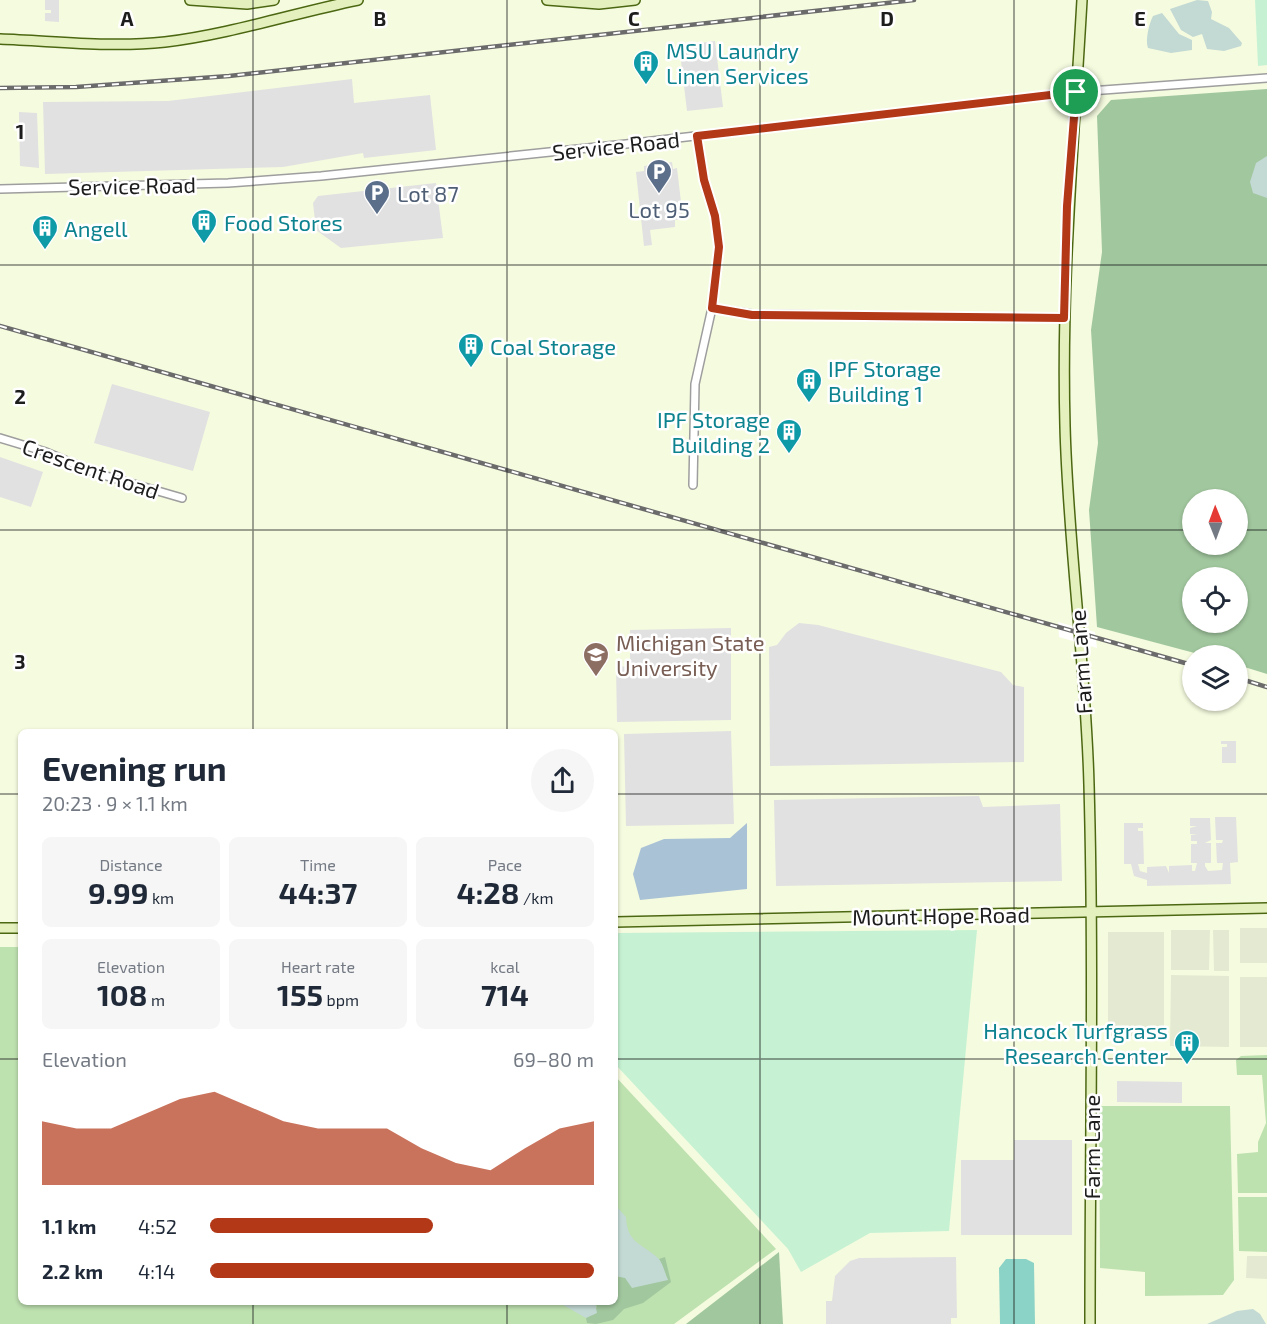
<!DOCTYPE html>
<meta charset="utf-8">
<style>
body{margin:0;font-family:"Exo 2",sans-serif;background:#f6f6f7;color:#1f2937;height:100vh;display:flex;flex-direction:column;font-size:22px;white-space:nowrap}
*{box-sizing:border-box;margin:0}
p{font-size:20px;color:#747a83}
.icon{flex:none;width:33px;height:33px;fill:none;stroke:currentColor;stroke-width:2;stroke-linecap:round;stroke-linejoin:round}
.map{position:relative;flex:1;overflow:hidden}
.side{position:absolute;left:18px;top:729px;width:600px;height:576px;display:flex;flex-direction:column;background:#fff;border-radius:9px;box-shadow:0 2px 4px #0004}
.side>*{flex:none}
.needle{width:39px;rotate:359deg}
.fabs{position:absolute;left:1182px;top:489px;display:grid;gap:12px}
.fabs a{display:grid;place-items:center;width:66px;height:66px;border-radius:50%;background:#fff;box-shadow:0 2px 4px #0004;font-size:30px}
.pin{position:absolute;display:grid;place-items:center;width:51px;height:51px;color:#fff;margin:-26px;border:3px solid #fff;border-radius:50%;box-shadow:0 2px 6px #0007}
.round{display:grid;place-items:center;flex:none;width:63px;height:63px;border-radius:32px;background:#f6f6f7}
.headline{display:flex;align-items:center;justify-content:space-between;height:102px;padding:0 24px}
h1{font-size:33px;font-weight:700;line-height:45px}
.figures{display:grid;grid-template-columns:repeat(3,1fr);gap:9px;height:102px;padding:6px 24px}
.figures div{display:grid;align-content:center;border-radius:9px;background:#f6f6f7;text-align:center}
.figures b{font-size:30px;font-weight:700}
.figures small{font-size:16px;font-weight:400}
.figures p{font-size:16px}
.chart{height:168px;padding:12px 24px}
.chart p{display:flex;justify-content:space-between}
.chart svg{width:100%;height:108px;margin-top:6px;fill:#b33818;opacity:.7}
ul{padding:0 24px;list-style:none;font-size:20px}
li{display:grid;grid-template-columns:96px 72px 1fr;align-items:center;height:45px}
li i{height:15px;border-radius:8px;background:#b33818}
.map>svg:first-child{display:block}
.education{fill:#f5fbdf;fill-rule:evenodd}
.farmland{fill:#e3ead1}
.grass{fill:#bee1b0}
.forest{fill:#a1c79e;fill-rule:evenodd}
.wetland{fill:#c3d9d4}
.park{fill:#c6f2d3}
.pitch{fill:#8bd3c6}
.parking{fill:#e1e1e1}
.water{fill:#aac2d6}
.pier{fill:#fff}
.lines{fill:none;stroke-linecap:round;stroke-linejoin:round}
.street-casing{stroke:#9e9e9e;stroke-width:10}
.secondary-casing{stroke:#4c6712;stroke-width:12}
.street{stroke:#fff;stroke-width:7}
.secondary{stroke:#e4f1be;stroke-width:9}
.rail-casing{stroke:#6b6b6b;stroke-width:4.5}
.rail{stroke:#fff;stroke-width:2;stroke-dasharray:7;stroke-linecap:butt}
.route-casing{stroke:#fff;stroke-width:12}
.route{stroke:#b33818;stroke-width:8}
.grid{fill:none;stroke:#1d1d1d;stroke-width:1.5;stroke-opacity:0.55}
.labels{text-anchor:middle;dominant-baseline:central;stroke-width:5;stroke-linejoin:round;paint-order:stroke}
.culture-label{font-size:22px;fill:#0d838f;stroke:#fff;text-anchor:start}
.street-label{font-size:22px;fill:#1d1d1d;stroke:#fff}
.service-label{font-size:22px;fill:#4e5e75;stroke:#fff;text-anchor:start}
.education-label{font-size:22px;fill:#785e54;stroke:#fff;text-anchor:start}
.grid-label{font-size:20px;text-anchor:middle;font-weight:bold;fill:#1d1d1d;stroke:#fff;stroke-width:5;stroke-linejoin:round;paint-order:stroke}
</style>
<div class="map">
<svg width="1267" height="1324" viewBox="0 0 1267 1324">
<rect width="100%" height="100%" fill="#edece4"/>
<path class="education" d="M0 0H1267V1324H0ZM1192 500H1238V544H1192ZM1192 578H1238V622H1192ZM1192 656H1238V700H1192ZM21 732H615V1302H21Z"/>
<g class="farmland">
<rect x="1240" y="928" width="27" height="35"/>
<polygon points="1171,930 1210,930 1209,970 1171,970"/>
<polygon points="1213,930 1229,930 1229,971 1214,971"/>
<rect x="1108" y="932" width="56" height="104"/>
<polygon points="1171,975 1229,976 1229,1047 1170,1046"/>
<rect x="1240" y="977" width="27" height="70"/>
<polygon points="1247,1256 1267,1256 1267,1279 1246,1278"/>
</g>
<g class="grass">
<polygon points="0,947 21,947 21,1302 615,1302 615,1076 776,1249 674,1324 0,1324"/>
<polygon points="1267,1055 1267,1193 1238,1193 1237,1154 1258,1152 1258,1142 1266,1123 1262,1075 1237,1075 1236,1060 1241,1056"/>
<polygon points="1099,1106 1230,1106 1234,1280 1223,1295 1145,1296 1145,1272 1100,1268"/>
<polygon points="1238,1197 1267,1197 1267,1252 1239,1251"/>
</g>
<g class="forest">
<path d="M1267 89V674L1238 665V656L1202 655 1097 627 1089 510 1098 443 1091 330 1102 252 1097 116 1111 100ZM1192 500H1238V544H1192ZM1192 578H1238V622H1192Z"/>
<polygon points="779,1252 783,1324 686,1324"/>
<polygon points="665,1257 671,1282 643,1303 624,1309 613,1320 596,1324 587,1323 586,1318 597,1307 595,1302 615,1302 615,1276 668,1280 659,1259"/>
</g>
<g class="wetland">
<polygon points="1197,0 1208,1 1212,12 1211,19 1229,28 1242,43 1241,46 1224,51 1207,49 1202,34 1193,37 1181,30 1170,9"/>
<path d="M1162 13 1179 34 1192 40V50L1171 53 1148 48C1145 40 1149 24 1153 16Z"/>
<polygon points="1267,156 1267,198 1253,193 1250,182 1256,163"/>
<path d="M615 1205 626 1217C627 1243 641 1243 658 1258 663 1263 665 1274 668 1280L632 1288 625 1278 615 1276Z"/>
<polygon points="558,1302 595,1302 597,1313 586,1318"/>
<polygon points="1253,1309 1260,1314 1266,1324 1207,1324 1237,1311"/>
</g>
<g class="park">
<polygon points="1255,0 1267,0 1267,65 1258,66"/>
<polygon points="977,930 949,1231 870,1233 801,1272 788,1249 615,1064 615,933"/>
</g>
<polygon class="pitch" points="1006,1259 1026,1259 1034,1263 1035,1324 1000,1324 999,1268"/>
<g class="parking">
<polygon points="45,0 59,0 59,22 45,21 45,13 51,13 51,10 45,10"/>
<polygon points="715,41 723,107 687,111 681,61 686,60 685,45"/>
<polygon points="352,79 354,103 430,95 436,150 364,158 363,153 283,167 45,174 43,102 168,101"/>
<polygon points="19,112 37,113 39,168 20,166"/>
<polygon points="672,162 673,169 677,168 683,219 675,220 675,227 650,230 652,245 644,246 636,172 644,171 644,166"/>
<polygon points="436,183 443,238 341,248 316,230 313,203 318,196"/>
<polygon points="112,384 210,412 193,471 94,443"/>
<polygon points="0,457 43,472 31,507 0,497"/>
<polygon points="799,623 818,625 1001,672 1013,685 1024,687 1024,762 770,766 769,647 777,645 786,633"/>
<polygon points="731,628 731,720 617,722 616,667 630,666 630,630"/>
<polygon points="731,731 734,824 626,826 624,734"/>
<polygon points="1221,741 1236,741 1236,763 1222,763 1222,747 1227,747 1227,744 1221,744"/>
<polygon points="979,796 983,807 1060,804 1062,881 776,886 774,800"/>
<polygon points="1215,817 1236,817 1238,862 1230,863 1231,884 1147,886 1147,880 1134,876 1131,864 1124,864 1124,823 1143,823 1143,828 1138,828 1138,831 1143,831 1144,864 1138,864 1140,871 1147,873 1147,867 1166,866 1169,873 1169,866 1192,865 1192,871 1195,871 1197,863 1191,863 1191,844 1197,844 1197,841 1191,841 1191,835 1197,834 1190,834 1190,828 1197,826 1190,826 1190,818 1210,818 1211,840 1205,843 1211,843 1211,863 1205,863 1205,866 1208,871 1222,870 1223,863 1217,863 1216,843 1222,843 1223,840 1216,840"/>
<polygon points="1117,1081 1182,1082 1182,1103 1117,1102"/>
<polygon points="1014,1140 1072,1140 1072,1235 961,1235 961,1160 1014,1160"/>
<polygon points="956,1257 957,1318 951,1318 951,1324 826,1324 826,1301 832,1301 835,1276 850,1261 859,1258"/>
</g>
<polygon class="water" points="747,823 747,889 640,900 633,874 641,848 664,839 730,838"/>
<polygon class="pier" points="1058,622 1095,632 1097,648 1059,637"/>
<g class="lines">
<defs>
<g id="street">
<polyline points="0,189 228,183 321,176 626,144 1076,92 1267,78"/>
<polyline points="712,308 752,314 1064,318"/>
<polyline points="0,438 46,452 96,473 182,498"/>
<polyline points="693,485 695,384 712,308 719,247 715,216 704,180 697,136"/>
</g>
<g id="secondary">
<polyline points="190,0 247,4 274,0"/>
<polyline points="547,0 599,4 635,0"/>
<path d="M1082 0C1074 142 1061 283 1065 426 1068 546 1086 665 1089 785 1094 964 1090 1144 1090 1324"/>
<path d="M0 39C55 41 111 48 165 42 231 34 294 13 358 0"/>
<polyline points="615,922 1267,908"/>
<polyline points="0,928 21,928"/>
</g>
</defs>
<use href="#street" class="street-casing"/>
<use href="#secondary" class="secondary-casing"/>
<use href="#street" class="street"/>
<use href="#secondary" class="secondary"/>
<defs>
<g id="rail">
<polyline points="0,88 76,87 229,76 914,0"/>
<polyline points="0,326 1192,665"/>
<polyline points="1238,678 1267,687"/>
</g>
</defs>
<use href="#rail" class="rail-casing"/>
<use href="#rail" class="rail"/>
</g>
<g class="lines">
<defs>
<polygon id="route" points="1076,92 1067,206 1064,318 752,315 712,308 719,247 715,216 704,180 697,136"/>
</defs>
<use href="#route" class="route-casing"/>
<use href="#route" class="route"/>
</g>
<path class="grid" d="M253 0V732M507 0V732M760 0V1324M1014 0V1324M0 265H1267M0 530H1192M1238 530H1267M0 794H21M615 794H1267M0 1059H21M615 1059H1267M253 1302V1324M507 1302V1324"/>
<defs>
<symbol id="building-pin" viewBox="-11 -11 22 30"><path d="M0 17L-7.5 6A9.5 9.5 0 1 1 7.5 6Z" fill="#0f9aa8" stroke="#fff"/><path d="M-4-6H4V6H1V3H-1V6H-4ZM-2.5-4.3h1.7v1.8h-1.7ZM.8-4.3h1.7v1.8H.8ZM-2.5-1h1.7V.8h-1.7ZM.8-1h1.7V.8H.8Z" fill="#fff"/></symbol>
<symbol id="parking-pin" viewBox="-11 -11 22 30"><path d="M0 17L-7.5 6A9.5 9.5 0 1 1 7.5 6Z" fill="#5c6f8a" stroke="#fff"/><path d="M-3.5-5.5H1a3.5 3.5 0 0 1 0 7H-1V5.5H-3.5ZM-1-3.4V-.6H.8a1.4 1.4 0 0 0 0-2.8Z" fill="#fff"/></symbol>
<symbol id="university-pin" viewBox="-11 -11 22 30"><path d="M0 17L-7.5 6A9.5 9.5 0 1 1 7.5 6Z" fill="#8d6e63" stroke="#fff"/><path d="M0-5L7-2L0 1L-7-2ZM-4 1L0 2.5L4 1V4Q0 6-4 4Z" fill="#fff"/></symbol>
</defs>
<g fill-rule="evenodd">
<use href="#building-pin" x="631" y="48" width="30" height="40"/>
<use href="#parking-pin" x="644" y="157" width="30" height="40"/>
<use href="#parking-pin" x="362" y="178" width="30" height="40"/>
<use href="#building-pin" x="189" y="207" width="30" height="40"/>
<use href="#building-pin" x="30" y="213" width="30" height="40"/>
<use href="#building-pin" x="456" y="331" width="30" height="40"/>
<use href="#building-pin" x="794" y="366" width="30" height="40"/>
<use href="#building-pin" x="774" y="417" width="30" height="40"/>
<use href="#university-pin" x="581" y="640" width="30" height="40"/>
<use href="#building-pin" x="1172" y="1028" width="30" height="40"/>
</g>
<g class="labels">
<g class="culture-label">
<text x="666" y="50">MSU Laundry<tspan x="666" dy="25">Linen Services</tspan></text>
<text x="224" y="222">Food Stores</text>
<text x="64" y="228">Angell</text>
<text x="490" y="346">Coal Storage</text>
<text x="828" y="368">IPF Storage<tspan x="828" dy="25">Building 1</tspan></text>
<text x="770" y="419" text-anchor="end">IPF Storage<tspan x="770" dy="25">Building 2</tspan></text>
<text x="1168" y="1030" text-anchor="end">Hancock Turfgrass<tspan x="1168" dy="25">Research Center</tspan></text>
</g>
<g class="street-label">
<text transform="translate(616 145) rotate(-6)">Service Road</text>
<text transform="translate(132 185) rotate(-1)">Service Road</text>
<text transform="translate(91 468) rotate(19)">Crescent Road</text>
<text transform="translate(1080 662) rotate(-94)">Farm Lane</text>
<text transform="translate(941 915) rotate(-1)">Mount Hope Road</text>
<text transform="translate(1091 1147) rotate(-90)">Farm Lane</text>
</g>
<g class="service-label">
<text x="397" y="193">Lot 87</text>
<text x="659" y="209" text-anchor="middle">Lot 95</text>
</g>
<g class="education-label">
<text x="616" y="642">Michigan State<tspan x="616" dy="25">University</tspan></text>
</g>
</g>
<g class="grid-label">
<text x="127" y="26">A</text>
<text x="380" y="26">B</text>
<text x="634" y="26">C</text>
<text x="887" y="26">D</text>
<text x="1140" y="26">E</text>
<text x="20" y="139">1</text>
<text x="20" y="404">2</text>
<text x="20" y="669">3</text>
</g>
</svg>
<div class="fabs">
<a><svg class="needle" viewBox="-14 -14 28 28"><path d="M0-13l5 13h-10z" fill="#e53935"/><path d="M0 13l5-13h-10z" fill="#747a83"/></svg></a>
<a><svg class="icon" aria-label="locate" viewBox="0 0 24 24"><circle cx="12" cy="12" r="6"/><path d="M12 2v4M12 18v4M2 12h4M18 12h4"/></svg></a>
<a><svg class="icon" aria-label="layers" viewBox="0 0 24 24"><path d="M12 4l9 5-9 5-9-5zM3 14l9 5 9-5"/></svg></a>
</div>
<div class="pin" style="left:1076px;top:92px;background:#1e9e55"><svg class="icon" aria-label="arrive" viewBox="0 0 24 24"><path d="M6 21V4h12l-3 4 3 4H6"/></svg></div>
<section class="side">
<div class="headline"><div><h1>Evening run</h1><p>20:23 · 9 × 1.1 km</p></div><a class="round"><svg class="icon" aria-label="share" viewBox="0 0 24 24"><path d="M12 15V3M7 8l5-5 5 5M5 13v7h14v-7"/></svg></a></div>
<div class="figures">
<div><p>Distance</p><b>9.99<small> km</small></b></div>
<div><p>Time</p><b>44:37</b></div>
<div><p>Pace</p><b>4:28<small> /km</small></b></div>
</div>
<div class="figures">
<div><p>Elevation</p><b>108<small> m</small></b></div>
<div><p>Heart rate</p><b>155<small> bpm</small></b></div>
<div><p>kcal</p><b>714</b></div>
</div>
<div class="chart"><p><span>Elevation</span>69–80 m</p>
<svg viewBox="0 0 160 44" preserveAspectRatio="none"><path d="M0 44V18L10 21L20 21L30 15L40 9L50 6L60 12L70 18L80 21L90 21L100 21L110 29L120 35L130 38L140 29L150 21L160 18V44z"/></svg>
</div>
<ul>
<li><b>1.1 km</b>4:52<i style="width:58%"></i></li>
<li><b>2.2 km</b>4:14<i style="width:100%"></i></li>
</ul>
</section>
</div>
